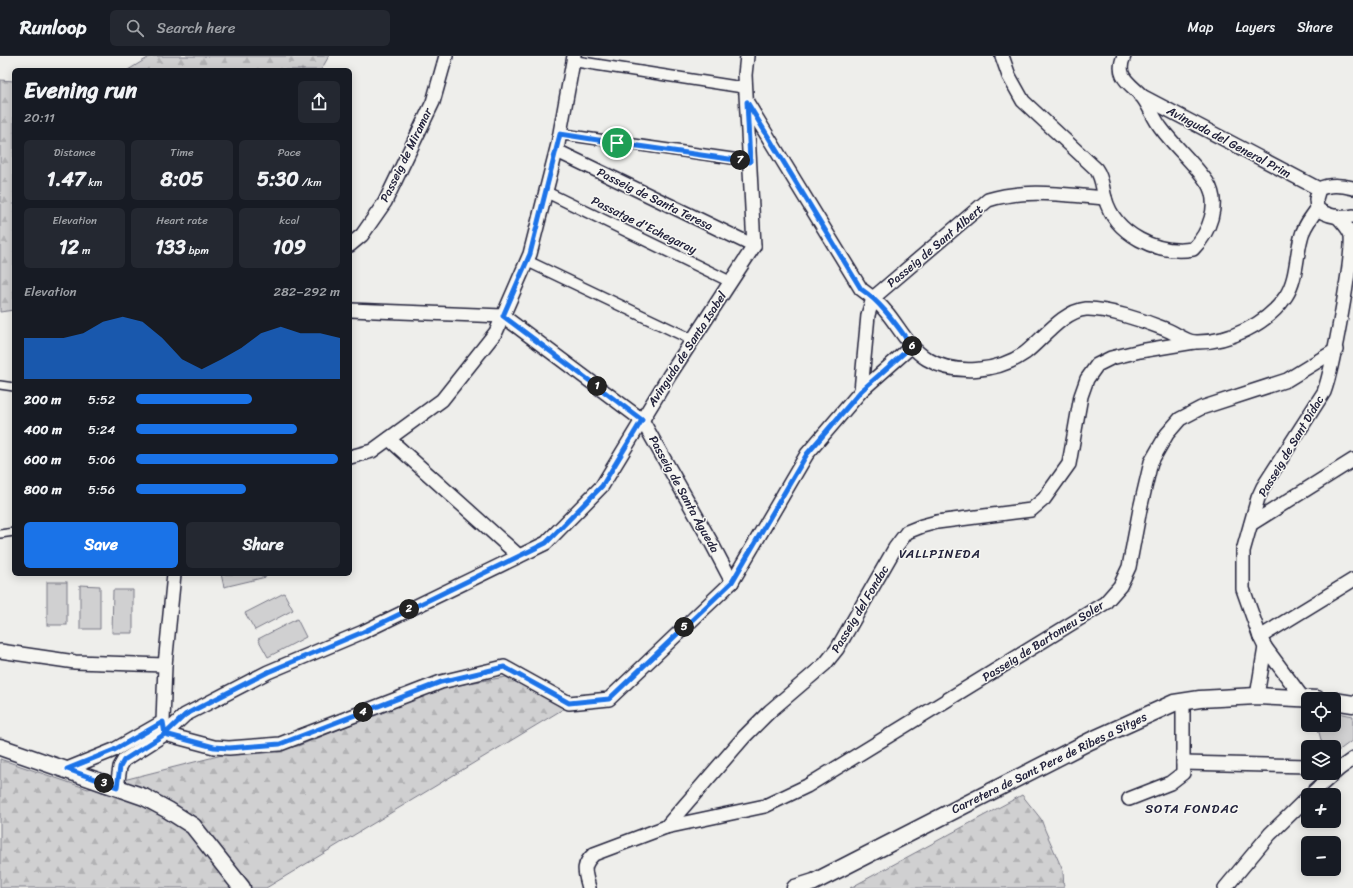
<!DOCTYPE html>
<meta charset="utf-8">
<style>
body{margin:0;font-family:Sriracha,sans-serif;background:#242831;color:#f1f3f6;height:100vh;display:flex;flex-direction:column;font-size:15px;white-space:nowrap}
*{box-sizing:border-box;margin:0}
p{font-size:13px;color:#9ea1a6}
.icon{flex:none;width:22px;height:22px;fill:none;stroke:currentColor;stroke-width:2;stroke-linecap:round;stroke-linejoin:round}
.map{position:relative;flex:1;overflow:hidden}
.sheet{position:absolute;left:12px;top:12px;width:340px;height:508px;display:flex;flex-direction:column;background:#171b24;border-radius:6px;box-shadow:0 2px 10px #0003}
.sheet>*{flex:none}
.buttons{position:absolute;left:1301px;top:636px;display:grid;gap:8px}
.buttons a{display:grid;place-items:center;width:40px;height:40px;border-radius:6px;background:#171b24;box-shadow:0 2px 10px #0003;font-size:20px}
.pin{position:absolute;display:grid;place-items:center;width:34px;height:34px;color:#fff;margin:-17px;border:2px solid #fff;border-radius:50%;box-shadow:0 1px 4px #0007}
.km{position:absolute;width:20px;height:20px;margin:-10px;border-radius:50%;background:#222;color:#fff;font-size:11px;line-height:20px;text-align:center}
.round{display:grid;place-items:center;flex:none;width:42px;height:42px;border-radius:6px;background:#242831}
.head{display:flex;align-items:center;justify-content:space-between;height:68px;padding:0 12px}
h1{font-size:22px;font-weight:700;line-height:30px}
.stats{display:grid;grid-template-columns:repeat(3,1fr);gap:6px;height:68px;padding:4px 12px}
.stats div{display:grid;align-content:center;border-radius:6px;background:#242831;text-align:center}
.stats b{font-size:20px;font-weight:700}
.stats small{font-size:11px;font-weight:400}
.stats p{font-size:11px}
.chart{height:112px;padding:8px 12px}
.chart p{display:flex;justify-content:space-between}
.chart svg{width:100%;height:72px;margin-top:4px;fill:#1a73e8;opacity:.7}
.primary-button{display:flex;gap:8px;margin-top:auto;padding:8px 12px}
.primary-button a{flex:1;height:46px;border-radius:6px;background:#1a73e8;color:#fff;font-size:16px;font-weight:700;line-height:46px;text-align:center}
.primary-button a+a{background:#242831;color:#f1f3f6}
ul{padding:0 12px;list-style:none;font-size:13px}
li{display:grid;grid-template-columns:64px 48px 1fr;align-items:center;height:30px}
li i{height:10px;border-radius:5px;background:#1a73e8}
header{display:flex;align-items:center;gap:24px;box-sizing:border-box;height:56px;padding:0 20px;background:#171b24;border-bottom:1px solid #363941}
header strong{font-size:19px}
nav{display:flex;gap:22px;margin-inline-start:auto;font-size:14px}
.search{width:280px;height:36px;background:#242831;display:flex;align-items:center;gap:10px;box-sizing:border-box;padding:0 14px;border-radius:6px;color:#9ea1a6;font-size:15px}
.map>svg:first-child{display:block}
.green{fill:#d0d0d1;stroke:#797986}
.forest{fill:url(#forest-firs);stroke:#797986}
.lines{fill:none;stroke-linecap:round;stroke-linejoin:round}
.service-casing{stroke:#22223b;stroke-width:10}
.pedestrian-casing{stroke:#22223b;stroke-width:13}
.minor-casing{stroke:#22223b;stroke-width:16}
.tertiary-casing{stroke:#22223b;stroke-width:19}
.service{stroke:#f6f6f2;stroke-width:7}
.pedestrian{stroke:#f6f6f2;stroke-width:10}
.minor{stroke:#f6f6f2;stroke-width:13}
.tertiary{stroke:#f6f6f2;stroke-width:16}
.route-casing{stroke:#fff;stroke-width:8}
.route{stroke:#1a73e8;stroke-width:5}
.labels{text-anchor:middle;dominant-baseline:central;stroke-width:3;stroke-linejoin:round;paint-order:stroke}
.street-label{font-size:12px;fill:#22223b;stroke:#f6f6f2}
.neighbourhood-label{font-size:13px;letter-spacing:1px;fill:#22223b;stroke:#f6f6f2}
</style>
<header>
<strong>Runloop</strong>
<div class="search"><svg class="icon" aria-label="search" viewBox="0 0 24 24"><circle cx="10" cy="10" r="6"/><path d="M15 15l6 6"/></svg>Search here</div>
<nav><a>Map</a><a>Layers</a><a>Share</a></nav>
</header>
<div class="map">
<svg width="1353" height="832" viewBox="0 0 1353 832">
<defs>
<pattern id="forest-firs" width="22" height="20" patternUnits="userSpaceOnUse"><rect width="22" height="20" fill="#d0d0d1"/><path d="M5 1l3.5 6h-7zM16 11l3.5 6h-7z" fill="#b2b2b4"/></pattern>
</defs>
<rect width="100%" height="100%" fill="#eeeeeb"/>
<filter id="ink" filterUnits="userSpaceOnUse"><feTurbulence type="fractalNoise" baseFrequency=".025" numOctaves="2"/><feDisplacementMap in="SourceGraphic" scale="8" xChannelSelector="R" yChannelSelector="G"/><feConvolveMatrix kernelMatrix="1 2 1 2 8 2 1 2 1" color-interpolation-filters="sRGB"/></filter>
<g filter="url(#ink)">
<g class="green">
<polygon points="221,518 265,518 266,521 224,531"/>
<rect x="47" y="526" width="20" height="43"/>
<polygon points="80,529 100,530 100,573 80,573"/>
<polygon points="113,534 133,534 133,577 112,577"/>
<polygon points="284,537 293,554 255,574 245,557"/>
<polygon points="297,563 306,581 268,601 258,583"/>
<polygon points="1334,656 1353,660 1353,684 1334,698 1334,691 1323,691 1317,669 1334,669"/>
</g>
<g class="forest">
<polygon points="151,0 329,0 321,14 128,14"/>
<polygon points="0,24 14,25 14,254 0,256"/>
<polygon points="506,621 565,652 266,832 0,832 0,703 88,733 226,698 298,690 444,631"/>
<polygon points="1022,739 1041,763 1045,774 1063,815 1064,832 850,832"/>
</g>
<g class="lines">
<defs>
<g id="service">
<polyline points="0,329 14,331"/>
<polyline points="0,478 14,476"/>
</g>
<g id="pedestrian">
<polyline points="573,5 746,32"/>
<polyline points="560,78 750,105"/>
<polyline points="546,136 731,226"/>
<polyline points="527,205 693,284"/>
</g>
<g id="minor">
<path d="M1002 0 1009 20 1023 45 1096 113C1103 123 1102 132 1105 142 1115 179 1158 199 1193 193 1209 177 1221 148 1207 126 1194 107 1175 91 1161 72 1153 62 1149 48 1140 38 1129 27 1115 20 1124 0"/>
<polyline points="1140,39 1319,133"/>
<path d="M748 48 861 233C871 240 880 248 888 258 900 273 910 293 927 303 955 320 998 316 1025 297 1042 284 1063 255 1086 253 1106 252 1145 265 1165 273 1174 276 1186 286 1195 286 1228 287 1268 268 1286 240 1297 223 1296 200 1301 182 1303 171 1311 162 1317 153"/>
<polyline points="557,95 754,190"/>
<path d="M1319 133 1316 143 1317 153C1328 160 1340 163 1353 160"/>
<path d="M1319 133C1329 128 1341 129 1353 132"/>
<polyline points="350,189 362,179 385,146 433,46 446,0"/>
<path d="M873 242 988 144C1026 132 1066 139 1105 142"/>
<polyline points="350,254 503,260 642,364 711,486 732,526"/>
<polyline points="861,335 868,259 873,242"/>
<polyline points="389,383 519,500"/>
<polyline points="350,401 372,395 442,344 496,276 530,198 558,88 574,0"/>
<polyline points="1251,468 1353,404"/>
<polyline points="1260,581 1353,524"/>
<polyline points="0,595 75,606 165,609"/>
<polyline points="1257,640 1265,591"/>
<path d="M1302 641 1265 591 1260 581 1243 533V495L1258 442 1263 431 1324 336C1333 312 1353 201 1351 180 1349 172 1342 166 1337 160"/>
<polyline points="165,678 214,691 229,692 280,688 441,626 504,611 569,647 609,643 732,526 807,398 861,335 912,290"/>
<polyline points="165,678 163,666 165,609 174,518"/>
<polyline points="1183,707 1308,710"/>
<polyline points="67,713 114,694 163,666"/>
<polyline points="117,731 120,711 124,704 165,678 185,659 268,616 363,576 546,487 602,430 669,320 754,190 745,19 747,0"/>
<polyline points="1310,739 1339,713 1353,703"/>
<polyline points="1129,743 1170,727 1183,717 1183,646"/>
<polyline points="666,771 765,750 807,730 1105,547 1120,530 1129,511 1140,453 1151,406 1167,378 1180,363 1201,352 1287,324 1336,294"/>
<path d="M589 832C585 816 581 810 594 798L666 771 744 681 770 655 825 608 837 593 895 492 907 476 922 470 937 466 1031 454 1044 443 1069 408 1081 340 1087 323 1097 309 1111 302 1140 295 1194 286"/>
<polyline points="1225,832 1270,778 1308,741"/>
</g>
<g id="tertiary">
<polyline points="1334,645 1353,648"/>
<polyline points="0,691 144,741 168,754 193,770 242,832"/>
<polyline points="795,832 814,826 1090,685 1174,647 1200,643 1257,640 1317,643"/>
</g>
</defs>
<use href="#service" class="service-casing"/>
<use href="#pedestrian" class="pedestrian-casing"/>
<use href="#minor" class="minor-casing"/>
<use href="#tertiary" class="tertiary-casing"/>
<use href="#service" class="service"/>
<use href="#pedestrian" class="pedestrian"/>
<use href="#minor" class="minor"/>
<use href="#tertiary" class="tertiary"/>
</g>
</g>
<g class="lines" filter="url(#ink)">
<defs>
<path id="route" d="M617 87 560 78 530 198 503 260 642 364 602 430 546 487 363 576 268 616 196 653 185 659 165 678 124 704 120 711 117 731 67 713 114 694 163 666 165 678 214 691 229 692 280 688 441 626 504 611 569 647 609 643 732 526 807 398 861 335 912 290C897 270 883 248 861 233L747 46 750 106 617 87"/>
</defs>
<use href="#route" class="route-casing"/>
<use href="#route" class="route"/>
</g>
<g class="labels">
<g class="street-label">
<text transform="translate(1229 86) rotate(28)">Avinguda del General Prim</text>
<text transform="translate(406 99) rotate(-64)">Passeig de Miramar</text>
<text transform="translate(655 143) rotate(26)">Passeig de Santa Teresa</text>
<text transform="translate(644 169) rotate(26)">Passatge d'Echegaray</text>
<text transform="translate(935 190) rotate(-40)">Passeig de Sant Albert</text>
<text transform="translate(687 293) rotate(-57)">Avinguda de Santa Isabel</text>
<text transform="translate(1291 390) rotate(-59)">Passeig de Sant Dídac</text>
<text transform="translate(684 438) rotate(61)">Passeig de Santa Àgueda</text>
<text transform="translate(860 553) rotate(-59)">Passeig del Fondac</text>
<text transform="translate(1043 585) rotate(-32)">Passeig de Bartomeu Soler</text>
<text transform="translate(1049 707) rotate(-26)">Carretera de Sant Pere de Ribes a Sitges</text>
</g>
<g class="neighbourhood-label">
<text x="940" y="497">VALLPINEDA</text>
<text x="1192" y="752">SOTA FONDAC</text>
</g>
</g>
</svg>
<div class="buttons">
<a><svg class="icon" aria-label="locate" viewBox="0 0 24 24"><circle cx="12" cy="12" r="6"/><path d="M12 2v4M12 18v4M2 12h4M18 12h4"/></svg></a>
<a><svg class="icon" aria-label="layers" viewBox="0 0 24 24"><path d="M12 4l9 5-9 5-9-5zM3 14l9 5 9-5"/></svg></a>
<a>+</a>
<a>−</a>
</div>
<div class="pin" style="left:617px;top:87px;background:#1e9e55"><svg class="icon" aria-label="arrive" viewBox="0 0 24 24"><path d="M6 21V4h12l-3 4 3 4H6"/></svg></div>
<b class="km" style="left:597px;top:330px">1</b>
<b class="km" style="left:409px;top:553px">2</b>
<b class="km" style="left:104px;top:727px">3</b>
<b class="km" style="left:363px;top:656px">4</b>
<b class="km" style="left:684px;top:571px">5</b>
<b class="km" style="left:912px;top:290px">6</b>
<b class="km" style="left:740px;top:104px">7</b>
<section class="sheet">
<div class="head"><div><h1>Evening run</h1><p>20:11</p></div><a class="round"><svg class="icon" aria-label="share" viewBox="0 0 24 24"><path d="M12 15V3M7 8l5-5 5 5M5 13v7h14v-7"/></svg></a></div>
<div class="stats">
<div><p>Distance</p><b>1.47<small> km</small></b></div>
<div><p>Time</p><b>8:05</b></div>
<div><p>Pace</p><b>5:30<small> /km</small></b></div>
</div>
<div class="stats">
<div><p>Elevation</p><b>12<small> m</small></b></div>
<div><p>Heart rate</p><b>133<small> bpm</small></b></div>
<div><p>kcal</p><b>109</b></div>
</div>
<div class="chart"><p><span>Elevation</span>282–292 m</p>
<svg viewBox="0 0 160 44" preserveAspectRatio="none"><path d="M0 44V19L10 19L20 19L30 16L40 9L50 6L60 9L70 19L80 32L90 38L100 32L110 25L120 16L130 12L140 16L150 16L160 19V44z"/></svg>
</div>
<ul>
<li><b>200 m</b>5:52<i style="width:57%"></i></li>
<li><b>400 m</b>5:24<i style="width:79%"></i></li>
<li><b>600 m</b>5:06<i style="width:99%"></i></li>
<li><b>800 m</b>5:56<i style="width:54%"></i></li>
</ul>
<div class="primary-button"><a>Save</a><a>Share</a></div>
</section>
</div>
